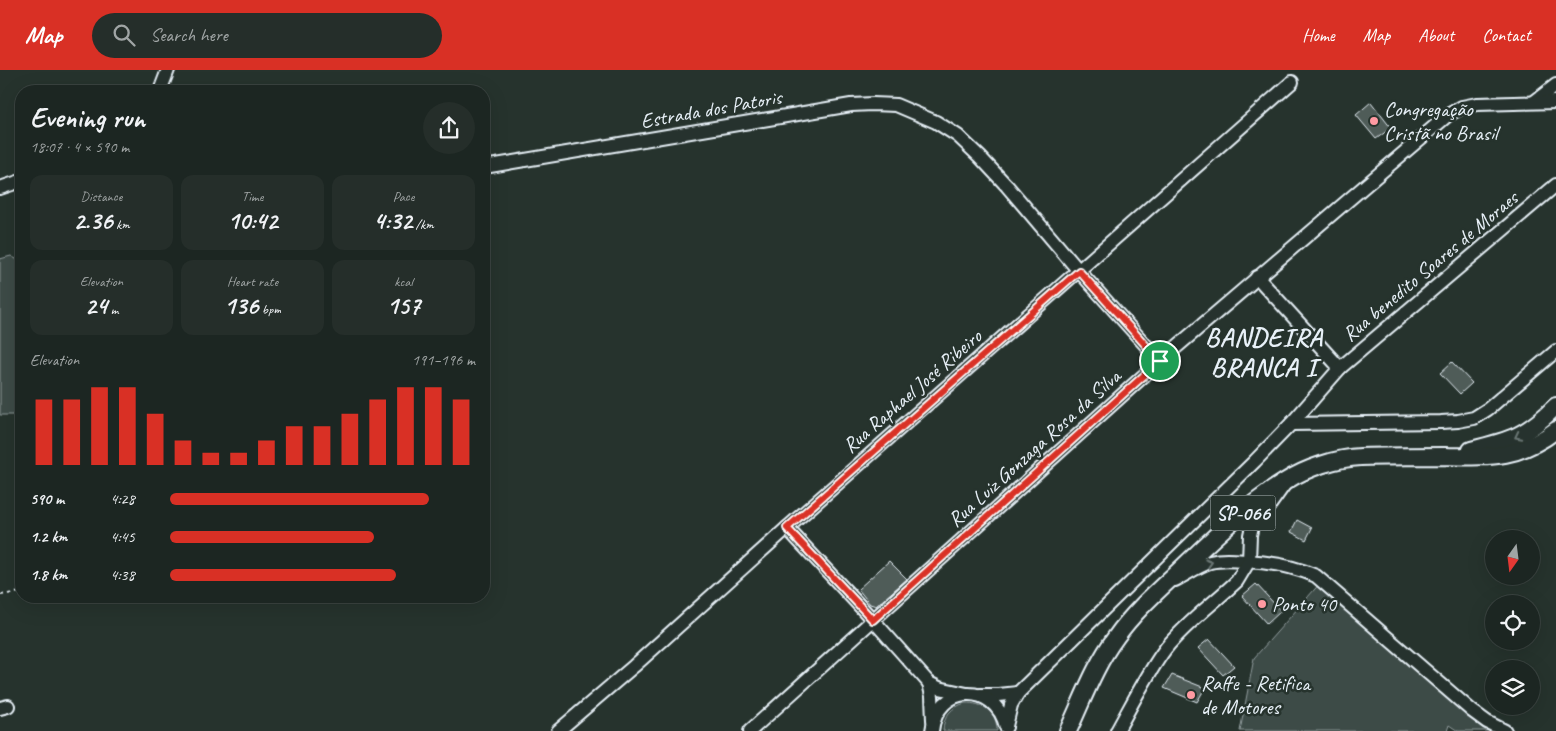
<!DOCTYPE html>
<meta charset="utf-8">
<style>
body{margin:0;font-family:Caveat,sans-serif;background:#252e2a;color:#f1f3f6;height:100vh;display:flex;flex-direction:column;font-size:19px;white-space:nowrap}
*{box-sizing:border-box;margin:0}
p{font-size:16px;color:#a0a5a5}
.icon{flex:none;width:28px;height:28px;fill:none;stroke:currentColor;stroke-width:2;stroke-linecap:round;stroke-linejoin:round}
.map{position:relative;flex:1;overflow:hidden}
.sheet{position:absolute;left:15px;top:15px;width:475px;height:518px;display:flex;flex-direction:column;background:#1c2622;border-radius:20px;box-shadow:0 5px 20px #0002,0 0 0 1px #3a4340}
.sheet>*{flex:none}
.needle{width:32px;rotate:194deg}
.buttons{position:absolute;left:1485px;top:460px;display:grid;gap:10px}
.buttons a{display:grid;place-items:center;width:55px;height:55px;border-radius:50%;background:#1c2622;box-shadow:0 5px 20px #0002,0 0 0 1px #3a4340;font-size:25px}
.pin{position:absolute;display:grid;place-items:center;width:42px;height:42px;color:#fff;margin:-21px;border:2px solid #fff;border-radius:50%;box-shadow:0 1px 5px #0007}
.round{display:grid;place-items:center;flex:none;width:52px;height:52px;border-radius:26px;background:#252e2a}
.overview{display:flex;align-items:center;justify-content:space-between;height:85px;padding:0 15px}
h1{font-size:28px;font-weight:700;line-height:38px}
.figures{display:grid;grid-template-columns:repeat(3,1fr);gap:8px;height:85px;padding:5px 15px}
.figures div{display:grid;align-content:center;border-radius:12px;background:#252e2a;text-align:center}
.figures b{font-size:25px;font-weight:700}
.figures small{font-size:14px;font-weight:400}
.figures p{font-size:14px}
.chart{height:140px;padding:10px 15px}
.chart p{display:flex;justify-content:space-between}
.chart svg{width:100%;height:90px;margin-top:5px;stroke:#d93025;stroke-width:6}
ul{padding:0 15px;list-style:none;font-size:16px}
li{display:grid;grid-template-columns:80px 60px 1fr;align-items:center;height:38px}
li i{height:12px;border-radius:6px;background:#d93025}
header{display:flex;align-items:center;gap:30px;box-sizing:border-box;height:70px;padding:0 25px;background:#d93025;color:#fff}
header strong{font-size:24px}
nav{display:flex;gap:28px;margin-inline-start:auto;font-size:18px}
.search{width:350px;height:45px;background:#252e2a;display:flex;align-items:center;gap:12px;box-sizing:border-box;padding:0 18px;border-radius:28px;color:#a0a5a5;font-size:19px}
.map>svg:first-child{display:block}
.green{fill:#3e4b47;stroke:#939ea0}
.building{fill:#505c59;stroke:#e8f1f8}
.lines{fill:none;stroke-linecap:round;stroke-linejoin:round}
.minor-casing{stroke:#e8f1f8;stroke-width:16}
.major-casing{stroke:#e8f1f8;stroke-width:20}
.path{stroke:#e8f1f8;stroke-width:2;stroke-dasharray:4 4;stroke-linecap:butt}
.minor{stroke:#26332d;stroke-width:12}
.major{stroke:#26332d;stroke-width:16}
.oneway{stroke:#6a7674}
.route-casing{stroke:#fff;stroke-width:10}
.route{stroke:#d93025;stroke-width:6}
.poi-dot{fill:#ff9aa2;stroke:#26332d;stroke-width:2}
.labels{text-anchor:middle;dominant-baseline:central;stroke-width:5;stroke-linejoin:round;paint-order:stroke}
.shield{fill:#26332d;stroke:#aeb8bb;stroke-width:1}
.shield-label{font-size:20px;font-weight:bold;fill:#e8f1f8}
.street-label{font-size:21px;fill:#e8f1f8;stroke:#26332d}
.poi-label{font-size:21px;fill:#e8f1f8;stroke:#26332d;text-anchor:start}
.district-label{font-size:26px;font-weight:bold;letter-spacing:1px;fill:#e8f1f8;stroke:#26332d}
</style>
<header>
<strong>Map</strong>
<div class="search"><svg class="icon" aria-label="search" viewBox="0 0 24 24"><circle cx="10" cy="10" r="6"/><path d="M15 15l6 6"/></svg>Search here</div>
<nav><a>Home</a><a>Map</a><a>About</a><a>Contact</a></nav>
</header>
<div class="map">
<svg width="1556" height="661" viewBox="0 0 1556 661">
<rect width="100%" height="100%" fill="#26332d"/>
<filter id="ink" filterUnits="userSpaceOnUse"><feTurbulence type="fractalNoise" baseFrequency=".02" numOctaves="2"/><feDisplacementMap in="SourceGraphic" scale="10" xChannelSelector="R" yChannelSelector="G"/><feConvolveMatrix kernelMatrix="1 2 1 2 8 2 1 2 1" color-interpolation-filters="sRGB"/></filter>
<g filter="url(#ink)">
<g class="green">
<polygon points="11,186 21,192 21,345 0,345 0,189"/>
<polygon points="1322,511 1505,661 1458,661 1449,655 1447,661 1240,661 1254,588"/>
<path d="M965 633C983 633 997 641 997 661H943C943 646 952 637 965 633Z"/>
</g>
<g class="building">
<polygon points="1371,32 1391,58 1376,69 1356,45"/>
<polygon points="1452,292 1472,313 1460,324 1440,303"/>
<polygon points="1297,450 1312,458 1306,470 1291,462"/>
<polygon points="889,491 907,509 876,536 870,534 858,519"/>
<polygon points="1256,514 1281,541 1267,554 1242,526"/>
<polygon points="1209,569 1234,596 1223,605 1198,578"/>
<polygon points="1172,605 1205,618 1197,632 1164,618"/>
</g>
<g class="lines">
<defs>
<g id="minor">
<polyline points="160,21 168,0"/>
<polyline points="1534,32 1556,15"/>
<polyline points="484,97 851,35 873,34 896,35 936,52 958,66 980,87 1007,116 1079,201 1160,291"/>
<polyline points="0,118 21,111"/>
<polyline points="1257,207 1340,298"/>
<polyline points="1291,354 1441,352 1458,351 1474,348 1488,339 1556,281"/>
<polyline points="787,458 873,550 929,613 939,618 967,624"/>
<path d="M1175 510C1187 504 1198 496 1210 492 1221 489 1233 490 1245 491 1270 492 1293 496 1316 506L1472 641 1487 652 1505 661"/>
<polyline points="929,613 932,626 933,650"/>
<polyline points="980,625 999,625 1018,623"/>
<polyline points="0,638 8,636"/>
<polyline points="1006,656 1011,635 1018,623 1255,391 1291,354 1340,298 1556,115"/>
<polyline points="558,661 634,596 787,458 1292,12"/>
<polyline points="750,661 1160,291 1448,45 1462,37 1477,34 1556,32"/>
<path d="M932 661C937 614 995 611 1006 657"/>
<path d="M1117 661C1132 634 1148 602 1166 578 1185 554 1215 532 1237 511L1249 491 1250 465 1252 456 1269 436 1284 415"/>
</g>
<g id="major">
<path d="M1471 380C1512 370 1526 366 1556 336"/>
<path d="M1068 661C1083 629 1095 595 1116 567 1135 540 1161 518 1184 496 1216 465 1249 434 1286 411 1306 398 1337 388 1361 387 1389 386 1417 386 1445 386 1490 387 1518 389 1556 360"/>
</g>
</defs>
<use href="#minor" class="minor-casing"/>
<use href="#major" class="major-casing"/>
<polyline class="path" points="0,525 21,522"/>
<use href="#minor" class="minor"/>
<use href="#major" class="major"/>
</g>
<defs><path id="oneway-chevron" d="M-2-3.5L2.5 0L-2 3.5" fill="none" stroke-width="1.6" stroke-linecap="round" stroke-linejoin="round" transform="scale(1.25)"/></defs>
<g class="oneway">
<use href="#oneway-chevron" transform="translate(1518 366) rotate(153)"/>
<use href="#oneway-chevron" transform="translate(1209 493) rotate(-17)"/>
</g>
</g>
<g class="lines" filter="url(#ink)">
<defs>
<polygon id="route" points="1079,201 1160,291 873,550 787,458"/>
</defs>
<use href="#route" class="route-casing"/>
<use href="#route" class="route"/>
</g>
<g class="poi-dot">
<circle cx="1374" cy="51" r="5"/>
<circle cx="1262" cy="534" r="5"/>
<circle cx="1191" cy="625" r="5"/>
</g>
<g class="labels">
<rect class="shield" x="1210.5" y="425.5" width="65" height="35" rx="4"/>
<g class="shield-label">
<text x="1243" y="443">SP-066</text>
</g>
<g class="street-label">
<text transform="translate(711 39) rotate(-10)">Estrada dos Patoris</text>
<text transform="translate(1430 196) rotate(-40)">Rua benedito Soares de Moraes</text>
<text transform="translate(912 321) rotate(-41)">Rua Raphael José Ribeiro</text>
<text transform="translate(1034 378) rotate(-42)">Rua Luiz Gonzaga Rosa da Silva</text>
</g>
<g class="poi-label">
<text x="1384" y="39">Congregação<tspan x="1384" dy="24">Cristã no Brasil</tspan></text>
<text x="1272" y="534">Ponto 40</text>
<text x="1201" y="613">Raffe - Retifica<tspan x="1201" dy="24">de Motores</tspan></text>
</g>
<g class="district-label">
<text x="1264" y="267">BANDEIRA<tspan x="1264" dy="30">BRANCA I</tspan></text>
</g>
</g>
</svg>
<div class="buttons">
<a><svg class="needle" viewBox="-14 -14 28 28"><path d="M0-13l5 13h-10z" fill="#e53935"/><path d="M0 13l5-13h-10z" fill="#a0a5a5"/></svg></a>
<a><svg class="icon" aria-label="locate" viewBox="0 0 24 24"><circle cx="12" cy="12" r="6"/><path d="M12 2v4M12 18v4M2 12h4M18 12h4"/></svg></a>
<a><svg class="icon" aria-label="layers" viewBox="0 0 24 24"><path d="M12 4l9 5-9 5-9-5zM3 14l9 5 9-5"/></svg></a>
</div>
<div class="pin" style="left:1160px;top:291px;background:#1e9e55"><svg class="icon" aria-label="arrive" viewBox="0 0 24 24"><path d="M6 21V4h12l-3 4 3 4H6"/></svg></div>
<section class="sheet">
<div class="overview"><div><h1>Evening run</h1><p>18:07 · 4 × 590 m</p></div><a class="round"><svg class="icon" aria-label="share" viewBox="0 0 24 24"><path d="M12 15V3M7 8l5-5 5 5M5 13v7h14v-7"/></svg></a></div>
<div class="figures">
<div><p>Distance</p><b>2.36<small> km</small></b></div>
<div><p>Time</p><b>10:42</b></div>
<div><p>Pace</p><b>4:32<small> /km</small></b></div>
</div>
<div class="figures">
<div><p>Elevation</p><b>24<small> m</small></b></div>
<div><p>Heart rate</p><b>136<small> bpm</small></b></div>
<div><p>kcal</p><b>157</b></div>
</div>
<div class="chart"><p><span>Elevation</span>191–196 m</p>
<svg viewBox="0 0 160 44" preserveAspectRatio="none"><path d="M5 44V12M15 44V12M25 44V6M35 44V6M45 44V19M55 44V32M65 44V38M75 44V38M85 44V32M95 44V25M105 44V25M115 44V19M125 44V12M135 44V6M145 44V6M155 44V12"/></svg>
</div>
<ul>
<li><b>590 m</b>4:28<i style="width:85%"></i></li>
<li><b>1.2 km</b>4:45<i style="width:67%"></i></li>
<li><b>1.8 km</b>4:38<i style="width:74%"></i></li>
</ul>
</section>
</div>
